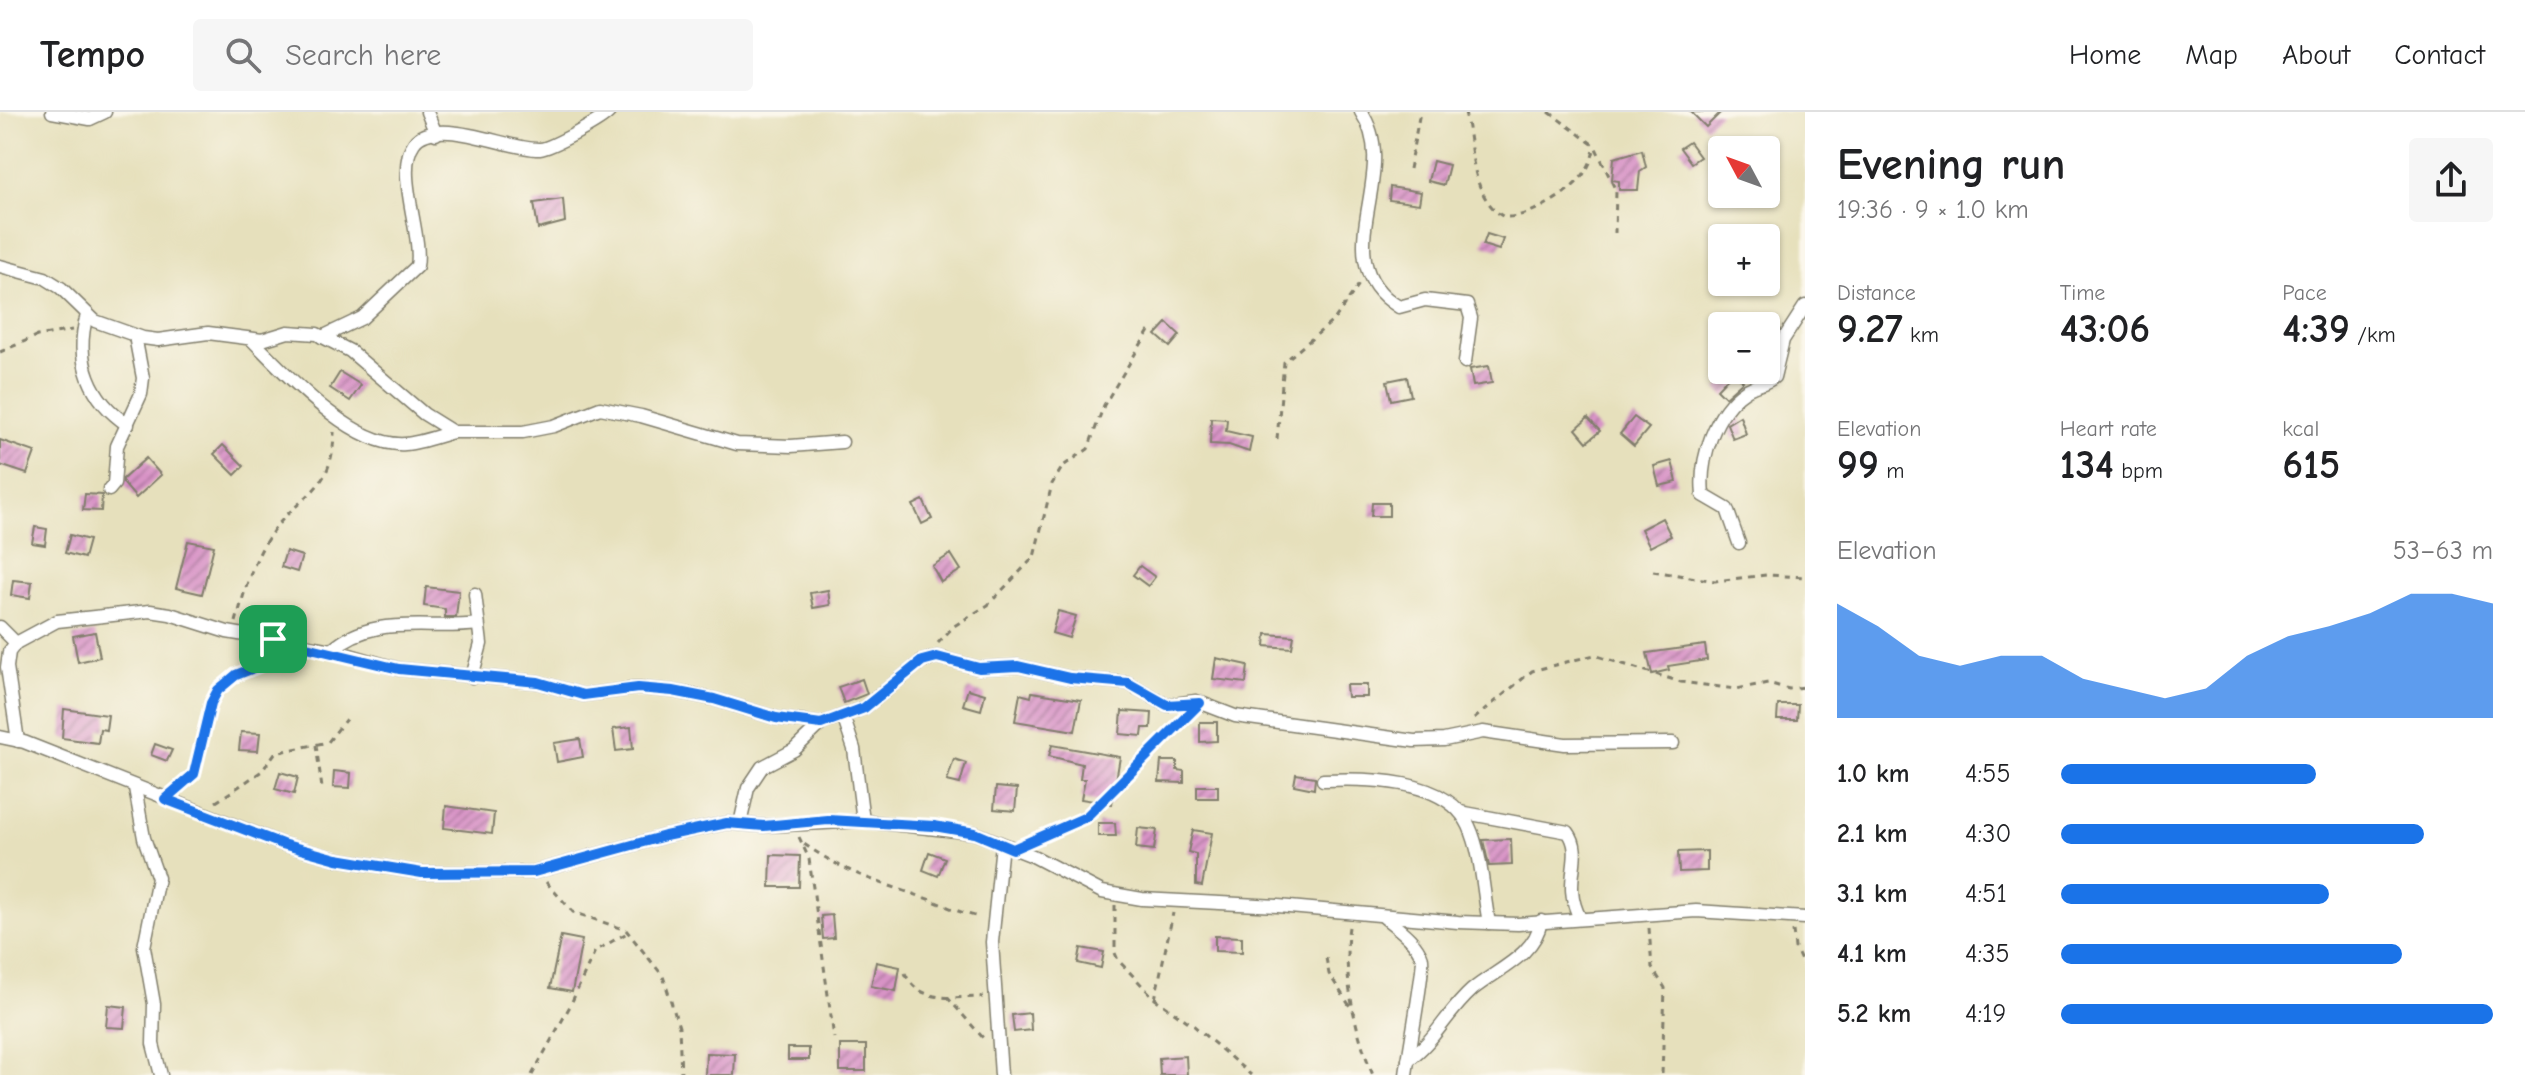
<!DOCTYPE html>
<meta charset="utf-8">
<style>
body{margin:0;font-family:"Comic Neue",sans-serif;background:#f6f6f6;color:#202124;height:100vh;display:flex;flex-direction:column;font-size:30px;white-space:nowrap}
*{box-sizing:border-box;margin:0}
p{font-size:26px;color:#757577}
.icon{flex:none;width:44px;height:44px;fill:none;stroke:currentColor;stroke-width:2;stroke-linecap:round;stroke-linejoin:round}
.map{position:relative;flex:1;overflow:hidden}
.sheet{display:flex;flex-direction:column;background:#fff;width:720px}
.sheet>*{flex:none}
.needle{width:52px;rotate:311deg}
.fabs{position:absolute;left:1708px;top:24px;display:grid;gap:16px}
.fabs a{display:grid;place-items:center;width:72px;height:72px;border-radius:8px;background:#fff;box-shadow:0 2px 6px #0004;font-size:40px}
.pin{position:absolute;display:grid;place-items:center;width:68px;height:68px;color:#fff;margin:-34px;border-radius:16px;box-shadow:0 4px 12px #0006}
.round{display:grid;place-items:center;flex:none;width:84px;height:84px;border-radius:8px;background:#f6f6f6}
.summary{display:flex;align-items:center;justify-content:space-between;height:136px;padding:0 32px}
h1{font-size:44px;font-weight:700;line-height:60px}
.figures{display:grid;grid-template-columns:repeat(3,1fr);gap:12px;height:136px;padding:8px 32px}
.figures div{display:grid;align-content:center}
.figures b{font-size:40px;font-weight:700}
.figures small{font-size:22px;font-weight:400}
.figures p{font-size:22px}
.chart{height:224px;padding:16px 32px}
.chart p{display:flex;justify-content:space-between}
.chart svg{width:100%;height:144px;margin-top:8px;fill:#1a73e8;opacity:.7}
ul{padding:0 32px;list-style:none;font-size:26px}
li{display:grid;grid-template-columns:128px 96px 1fr;align-items:center;height:60px}
li i{height:20px;border-radius:10px;background:#1a73e8}
header{display:flex;align-items:center;gap:48px;box-sizing:border-box;height:112px;padding:0 40px;background:#fff;border-bottom:2px solid #e0e0e0}
header strong{font-size:38px}
nav{display:flex;gap:44px;margin-inline-start:auto;font-size:28px}
.search{width:560px;height:72px;background:#f6f6f6;display:flex;align-items:center;gap:20px;box-sizing:border-box;padding:0 28px;border-radius:8px;color:#757577;font-size:30px}
main{display:flex;flex:1;min-height:0}
.map>svg:first-child{display:block}
.building{fill:url(#building-hatch)}
.lines{fill:none;stroke-linecap:round;stroke-linejoin:round}
.street-casing{stroke:#817e6c;stroke-width:15}
.path{stroke:#817e6c;stroke-width:3;stroke-dasharray:6 6;stroke-linecap:butt}
.street{stroke:#fff;stroke-width:12}
.route-casing{stroke:#fff;stroke-width:16}
.route{stroke:#1a73e8;stroke-width:10}
</style>
<header>
<strong>Tempo</strong>
<div class="search"><svg class="icon" aria-label="search" viewBox="0 0 24 24"><circle cx="10" cy="10" r="6"/><path d="M15 15l6 6"/></svg>Search here</div>
<nav><a>Home</a><a>Map</a><a>About</a><a>Contact</a></nav>
</header>
<main>
<div class="map">
<svg width="1805" height="963" viewBox="0 0 1805 963">
<defs>
<pattern id="building-hatch" width="6" height="6" patternUnits="userSpaceOnUse" patternTransform="scale(2)"><rect width="6" height="6" fill="#d893c6"/><path d="M-1 1l2-2M0 6l6-6M5 7l2-2" fill="none" stroke="#ae77a0"/></pattern>
</defs>
<rect width="100%" height="100%" fill="#fbf7ec"/>
<filter id="ink" filterUnits="userSpaceOnUse"><feTurbulence type="fractalNoise" baseFrequency=".0125" numOctaves="2"/><feDisplacementMap in="SourceGraphic" scale="16" xChannelSelector="R" yChannelSelector="G"/><feConvolveMatrix kernelMatrix="1 2 1 2 8 2 1 2 1" color-interpolation-filters="sRGB"/></filter>
<filter id="wash" filterUnits="userSpaceOnUse"><feTurbulence type="fractalNoise" baseFrequency=".006" numOctaves="4" result="noise"/><feDisplacementMap in="SourceGraphic" scale="32" xChannelSelector="R" yChannelSelector="G"/><feGaussianBlur stdDeviation="1.8" result="paint"/><feColorMatrix in="noise" values="0 0 0 0 0 0 0 0 0 0 0 0 0 0 0 0 0 1.4 0 .05"/><feComposite in="paint" operator="in"/></filter>
<g filter="url(#wash)">
<rect width="100%" height="100%" fill="#e6e0bc"/>
<g id="blocks">
<g class="building">
<polygon points="1691,0 1721,0 1706,15"/>
<polygon points="1689,30 1700,45 1691,51 1680,36"/>
<polygon points="1642,38 1646,55 1640,59 1638,78 1619,78 1619,69 1612,68 1614,46"/>
<polygon points="1433,49 1449,53 1444,73 1428,69"/>
<polygon points="1390,75 1421,80 1419,92 1389,88"/>
<polygon points="563,87 565,110 538,117 534,91"/>
<polygon points="1487,122 1503,127 1499,138 1483,133"/>
<polygon points="1167,211 1180,223 1170,235 1156,223"/>
<polygon points="1489,254 1492,271 1473,274 1470,257"/>
<polygon points="340,260 361,273 350,289 330,276"/>
<polygon points="1733,260 1743,269 1725,285 1717,277"/>
<polygon points="1407,265 1411,284 1391,288 1387,269"/>
<polygon points="1740,304 1746,322 1733,327 1727,312"/>
<polygon points="1634,305 1649,316 1634,334 1620,322"/>
<polygon points="1211,306 1227,307 1226,319 1252,325 1249,340 1229,333 1210,332"/>
<polygon points="1588,306 1600,319 1587,330 1576,317"/>
<polygon points="0,328 35,340 27,362 0,353"/>
<polygon points="223,333 244,354 235,363 214,342"/>
<polygon points="146,346 161,363 136,386 123,371 123,367"/>
<polygon points="1672,349 1677,370 1659,374 1654,354"/>
<polygon points="85,382 102,383 101,399 83,398"/>
<polygon points="923,388 932,407 922,412 913,393"/>
<polygon points="1372,391 1389,391 1389,404 1371,404"/>
<polygon points="1662,406 1671,424 1650,435 1641,417"/>
<polygon points="35,415 47,417 45,433 32,431"/>
<polygon points="70,423 89,428 84,446 65,441"/>
<polygon points="188,429 214,434 202,482 176,476"/>
<polygon points="286,439 302,444 297,460 281,455"/>
<polygon points="951,442 961,458 941,470 932,454"/>
<polygon points="1140,454 1155,465 1148,474 1133,463"/>
<polygon points="13,468 32,470 30,486 11,483"/>
<polygon points="426,475 459,479 456,505 445,505 445,497 424,494"/>
<polygon points="828,478 830,493 813,496 810,481"/>
<polygon points="1058,499 1076,504 1069,526 1052,521"/>
<polygon points="95,520 100,545 78,550 73,524"/>
<polygon points="1266,522 1294,524 1292,536 1265,534"/>
<polygon points="1705,533 1707,548 1668,554 1669,558 1652,562 1647,541"/>
<polygon points="1216,546 1248,553 1246,571 1213,567"/>
<polygon points="862,567 867,582 844,591 838,575"/>
<polygon points="1346,573 1367,573 1367,585 1347,585"/>
<polygon points="968,577 985,582 981,598 963,593"/>
<polygon points="1032,580 1081,588 1075,619 1015,609 1020,582 1031,585"/>
<polygon points="1778,593 1798,593 1797,608 1777,608"/>
<polygon points="64,597 108,603 106,618 100,617 98,631 62,626"/>
<polygon points="1122,599 1152,601 1151,616 1143,616 1142,624 1120,622"/>
<polygon points="1200,610 1217,610 1217,629 1200,630"/>
<polygon points="631,615 633,637 616,639 613,617"/>
<polygon points="241,620 260,621 258,639 239,638"/>
<polygon points="580,627 583,645 557,650 554,631"/>
<polygon points="155,632 172,638 167,649 151,643"/>
<polygon points="1052,633 1120,645 1112,692 1081,687 1085,667 1080,667 1082,652 1049,644"/>
<polygon points="954,647 966,651 960,672 947,669"/>
<polygon points="1161,649 1177,649 1177,658 1184,659 1184,671 1159,670"/>
<polygon points="334,659 351,661 350,676 333,675"/>
<polygon points="280,660 298,665 294,682 275,677"/>
<polygon points="1296,662 1315,665 1314,677 1294,673"/>
<rect x="1197" y="674" width="21" height="12"/>
<polygon points="996,675 1017,677 1015,699 994,697"/>
<polygon points="446,694 494,701 492,722 444,716"/>
<polygon points="1098,711 1115,711 1116,724 1098,724"/>
<polygon points="1138,716 1157,718 1154,738 1136,736"/>
<polygon points="1193,718 1212,721 1202,774 1196,773 1196,742 1188,740"/>
<polygon points="1511,727 1512,753 1489,754 1483,728"/>
<polygon points="1707,739 1707,759 1679,760 1678,740"/>
<polygon points="929,740 945,746 938,764 923,758"/>
<polygon points="771,743 800,744 799,775 770,775"/>
<polygon points="832,803 834,826 823,827 821,804"/>
<polygon points="561,824 582,828 572,880 550,876"/>
<polygon points="1215,824 1242,825 1242,840 1215,839"/>
<polygon points="1081,836 1104,840 1101,856 1078,851"/>
<polygon points="876,850 900,855 896,879 871,874"/>
<polygon points="108,893 126,895 124,916 106,915"/>
<polygon points="1030,901 1031,918 1014,920 1012,903"/>
<rect x="840" y="933" width="26" height="26"/>
<rect x="788" y="936" width="21" height="12"/>
<polygon points="706,941 735,942 734,963 705,963"/>
<polygon points="1186,944 1187,963 1160,963 1159,946"/>
</g>
</g>
</g>
<g filter="url(#ink)">
<use href="#blocks" fill-opacity="0" stroke="#817e6c" stroke-width="2"/>
<g class="lines">
<defs>
<g id="street">
<polyline points="52,0 90,7 105,0"/>
<polyline points="427,0 436,22"/>
<path d="M1361 0C1404 62 1321 148 1399 195L1425 188 1467 193 1471 206 1465 250"/>
<polyline points="0,154 45,166 61,176 95,209 143,226 158,228 208,221 262,228 288,220 317,222 350,239 424,302 453,320 523,320 554,314 600,296 641,304 737,332 791,334 842,330"/>
<path d="M87 203C74 248 90 288 128 313"/>
<path d="M322 225 362 206 417 154C423 122 394 59 414 31 435 2 512 39 540 37 551 36 601 9 609 0"/>
<path d="M252 228C286 262 353 336 405 332 420 331 438 324 453 320"/>
<polyline points="109,378 114,372 117,334 141,282 143,266 135,224"/>
<path d="M1739 431 1727 397 1703 383C1699 347 1715 299 1745 279 1755 272 1765 273 1774 265L1783 228 1805 194"/>
<polyline points="0,515 16,531"/>
<path d="M332 538C373 501 427 519 478 512"/>
<polyline points="472,565 481,532 475,482"/>
<polyline points="843,604 854,637 863,709"/>
<polyline points="0,625 24,630 282,732 337,747 422,761 534,760 665,724 727,711 764,714 863,709 975,721 1033,744 1102,780 1142,787 1278,794 1458,810 1518,812 1696,799 1805,806"/>
<polyline points="18,629 7,555 9,540 16,531 57,509 150,499 170,502 227,520 332,538 399,557 538,570 583,583 638,576 673,579 714,587 776,606 821,612"/>
<path d="M1323 668C1367 666 1447 666 1469 714 1482 742 1483 781 1489 811"/>
<polyline points="135,676 144,726 158,766 144,835 154,892 153,932 161,963"/>
<path d="M1460 700 1568 720C1586 744 1560 769 1580 806"/>
<polyline points="740,712 748,676 762,655 794,638 821,612 864,596 922,549 937,545 979,556 1018,554 1070,566 1128,571 1167,593 1196,589 1235,604 1414,629 1444,628 1483,620 1565,632 1673,631"/>
<path d="M1384 805C1397 816 1416 828 1422 846 1425 853 1408 945 1406 963"/>
<path d="M1408 948C1435 929 1447 900 1472 878 1496 858 1535 844 1541 809"/>
<polyline points="1001,963 992,830 1002,732"/>
</g>
</defs>
<use href="#street" class="street-casing"/>
<g class="path">
<path d="M1465 0C1473 34 1470 85 1504 105 1527 107 1575 80 1586 58 1591 51 1593 42 1595 34"/>
<polyline points="1549,0 1595,34 1616,79 1615,121"/>
<polyline points="1409,57 1420,0"/>
<polyline points="0,240 37,224 72,218"/>
<polyline points="1277,327 1284,250 1334,208 1360,171"/>
<polyline points="1653,459 1715,469 1766,463 1805,465"/>
<path d="M236 510C244 481 253 447 271 422 300 380 333 382 334 320"/>
<polyline points="938,531 954,514 988,493 1034,445 1052,372 1063,354 1088,337 1104,293 1149,219"/>
<polyline points="1474,607 1532,559 1594,543 1681,570 1736,577 1768,571 1789,577 1805,575"/>
<polyline points="316,633 322,676"/>
<path d="M178 678C211 649 195 615 216 582 230 560 259 563 269 541"/>
<polyline points="216,690 262,659 275,641 328,630 346,607"/>
<polyline points="799,725 809,747 834,926"/>
<polyline points="1026,728 1086,705 1188,604"/>
<path d="M804 732C848 762 873 768 922 785 943 792 958 801 980 805"/>
<polyline points="546,770 573,800 626,818 663,864 679,915 681,963"/>
<polyline points="1115,793 1115,841 1118,848 1155,887 1193,913 1251,963"/>
<path d="M1349 815C1342 861 1355 920 1373 963"/>
<polyline points="1649,816 1652,856 1665,876 1662,963"/>
<polyline points="1793,819 1795,836 1805,857"/>
<polyline points="1326,846 1329,862 1355,902"/>
<path d="M905 861C918 892 955 885 983 885"/>
<polyline points="947,885 984,927"/>
<polyline points="1155,887 1173,801"/>
<polyline points="532,963 570,894 595,839 627,821"/>
</g>
<use href="#street" class="street"/>
</g>
</g>
<g class="lines" filter="url(#ink)">
<defs>
<polygon id="route" points="273,527 399,557 538,570 583,583 638,576 673,579 714,587 776,606 821,612 864,596 922,549 937,545 979,556 1018,554 1070,566 1128,571 1167,593 1200,591 1086,705 1013,737 975,721 934,714 828,708 764,714 727,711 665,724 534,760 422,761 337,747 282,732 165,687 194,662 211,591 218,578 236,563 261,553"/>
</defs>
<use href="#route" class="route-casing"/>
<use href="#route" class="route"/>
</g>
</svg>
<div class="fabs">
<a><svg class="needle" viewBox="-14 -14 28 28"><path d="M0-13l5 13h-10z" fill="#e53935"/><path d="M0 13l5-13h-10z" fill="#757577"/></svg></a>
<a>+</a>
<a>−</a>
</div>
<div class="pin" style="left:273px;top:527px;background:#1e9e55"><svg class="icon" aria-label="arrive" viewBox="0 0 24 24"><path d="M6 21V4h12l-3 4 3 4H6"/></svg></div>
</div>
<section class="sheet">
<div class="summary"><div><h1>Evening run</h1><p>19:36 · 9 × 1.0 km</p></div><a class="round"><svg class="icon" aria-label="share" viewBox="0 0 24 24"><path d="M12 15V3M7 8l5-5 5 5M5 13v7h14v-7"/></svg></a></div>
<div class="figures">
<div><p>Distance</p><b>9.27<small> km</small></b></div>
<div><p>Time</p><b>43:06</b></div>
<div><p>Pace</p><b>4:39<small> /km</small></b></div>
</div>
<div class="figures">
<div><p>Elevation</p><b>99<small> m</small></b></div>
<div><p>Heart rate</p><b>134<small> bpm</small></b></div>
<div><p>kcal</p><b>615</b></div>
</div>
<div class="chart"><p><span>Elevation</span>53–63 m</p>
<svg viewBox="0 0 160 44" preserveAspectRatio="none"><path d="M0 44V9L10 16L20 25L30 28L40 25L50 25L60 32L70 35L80 38L90 35L100 25L110 19L120 16L130 12L140 6L150 6L160 9V44z"/></svg>
</div>
<ul>
<li><b>1.0 km</b>4:55<i style="width:59%"></i></li>
<li><b>2.1 km</b>4:30<i style="width:84%"></i></li>
<li><b>3.1 km</b>4:51<i style="width:62%"></i></li>
<li><b>4.1 km</b>4:35<i style="width:79%"></i></li>
<li><b>5.2 km</b>4:19<i style="width:100%"></i></li>
</ul>
</section>
</main>
